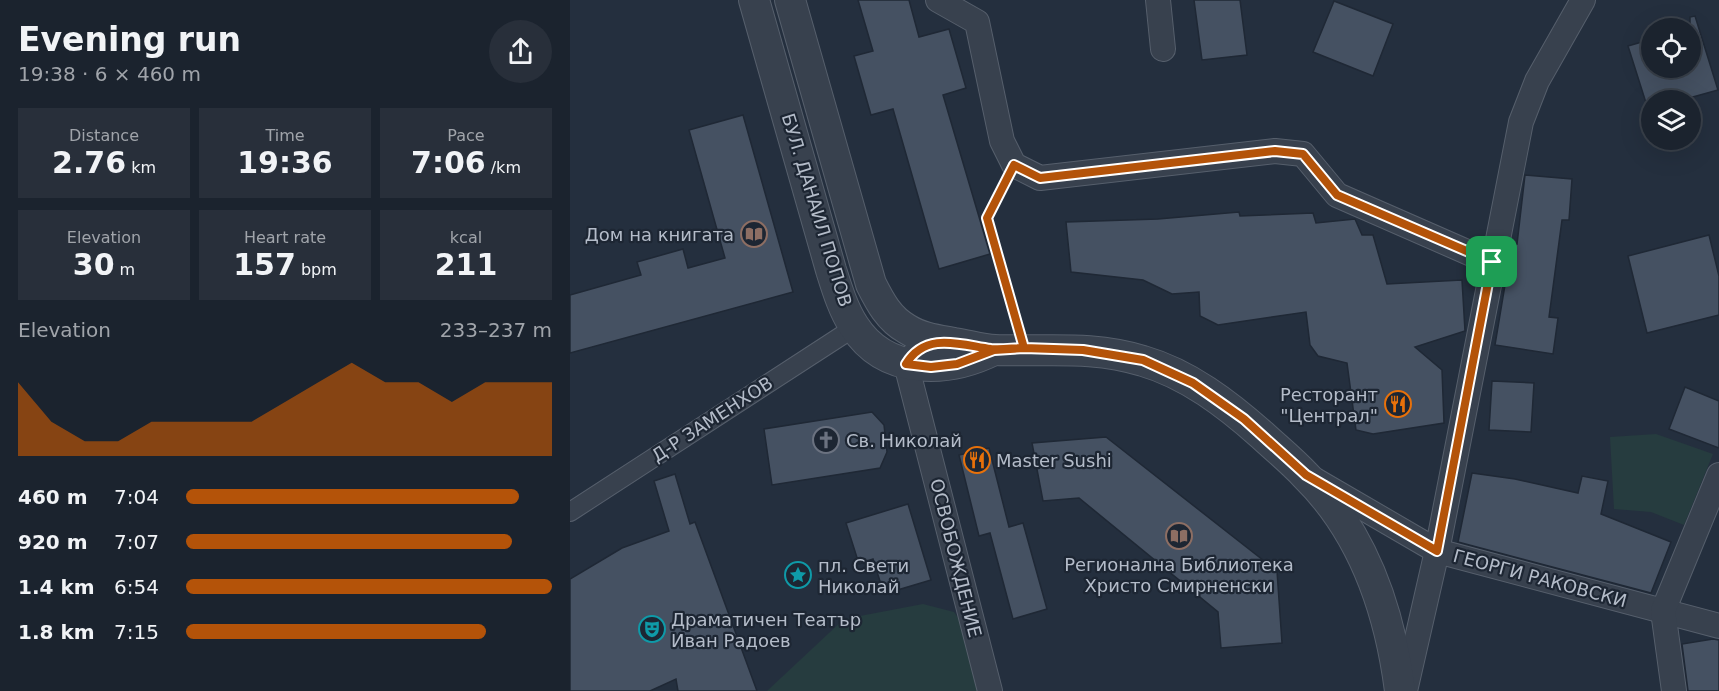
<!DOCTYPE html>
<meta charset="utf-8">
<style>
body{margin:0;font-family:"DejaVu Sans",sans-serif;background:#282f3a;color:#f1f3f6;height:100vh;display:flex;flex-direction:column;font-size:22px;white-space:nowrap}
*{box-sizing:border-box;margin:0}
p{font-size:20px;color:#a0a4aa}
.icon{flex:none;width:33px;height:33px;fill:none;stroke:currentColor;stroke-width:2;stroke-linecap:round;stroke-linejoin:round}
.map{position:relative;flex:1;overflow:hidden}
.sheet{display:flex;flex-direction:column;background:#1b232e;width:570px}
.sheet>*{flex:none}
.tools{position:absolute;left:1071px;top:18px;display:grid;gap:12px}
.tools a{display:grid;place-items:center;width:60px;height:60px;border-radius:50%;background:#1b232e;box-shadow:0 6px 24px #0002,0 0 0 2px #39404a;font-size:30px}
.pin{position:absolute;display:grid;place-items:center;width:51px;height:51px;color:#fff;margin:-26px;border-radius:12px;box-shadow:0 3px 9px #0006}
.round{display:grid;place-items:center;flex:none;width:63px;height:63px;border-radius:32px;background:#282f3a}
.headline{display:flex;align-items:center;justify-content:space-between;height:102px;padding:0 18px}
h1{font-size:33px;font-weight:800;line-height:45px}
.figures{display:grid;grid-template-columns:repeat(3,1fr);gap:9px;height:102px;padding:6px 18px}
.figures div{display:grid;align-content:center;border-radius:0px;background:#282f3a;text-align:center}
.figures b{font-size:30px;font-weight:800}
.figures small{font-size:16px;font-weight:400}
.figures p{font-size:16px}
.chart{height:168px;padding:12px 18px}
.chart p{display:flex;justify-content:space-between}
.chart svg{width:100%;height:108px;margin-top:6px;fill:#b45309;opacity:.7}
ul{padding:0 18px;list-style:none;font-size:20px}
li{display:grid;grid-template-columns:96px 72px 1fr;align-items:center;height:45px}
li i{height:15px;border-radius:8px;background:#b45309}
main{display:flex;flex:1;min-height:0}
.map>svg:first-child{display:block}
.green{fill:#263c3f}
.building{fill:#455162;stroke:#1f2835;stroke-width:1.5}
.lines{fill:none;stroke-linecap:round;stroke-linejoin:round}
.pedestrian-casing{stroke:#565f6c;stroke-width:20}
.minor-casing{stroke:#565f6c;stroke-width:26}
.tertiary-casing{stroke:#565f6c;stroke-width:32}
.path{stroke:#44595c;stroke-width:4;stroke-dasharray:4.5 4.5;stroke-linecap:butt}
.pedestrian{stroke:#38414e;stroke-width:18}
.minor{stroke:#38414e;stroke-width:24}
.tertiary{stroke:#38414e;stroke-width:30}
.route-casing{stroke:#fff;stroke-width:12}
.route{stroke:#b45309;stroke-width:8}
.labels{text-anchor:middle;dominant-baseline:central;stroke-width:4.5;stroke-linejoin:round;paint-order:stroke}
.street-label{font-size:18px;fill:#b4bcc9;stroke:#1d2633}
.poi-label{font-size:18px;fill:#b4bcc9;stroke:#1d2633;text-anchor:start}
</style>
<main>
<section class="sheet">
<div class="headline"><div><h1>Evening run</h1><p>19:38 · 6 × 460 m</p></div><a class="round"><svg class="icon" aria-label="share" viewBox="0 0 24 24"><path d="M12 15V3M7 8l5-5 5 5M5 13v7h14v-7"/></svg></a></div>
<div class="figures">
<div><p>Distance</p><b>2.76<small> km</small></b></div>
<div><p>Time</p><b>19:36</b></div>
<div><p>Pace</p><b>7:06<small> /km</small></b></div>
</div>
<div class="figures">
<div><p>Elevation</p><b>30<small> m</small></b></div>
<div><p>Heart rate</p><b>157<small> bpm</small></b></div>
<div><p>kcal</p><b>211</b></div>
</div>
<div class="chart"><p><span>Elevation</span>233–237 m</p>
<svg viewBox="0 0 160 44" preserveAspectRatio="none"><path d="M0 44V14L10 30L20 38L30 38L40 30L50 30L60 30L70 30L80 22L90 14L100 6L110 14L120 14L130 22L140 14L150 14L160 14V44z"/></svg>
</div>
<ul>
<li><b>460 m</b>7:04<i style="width:91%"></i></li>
<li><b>920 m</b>7:07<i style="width:89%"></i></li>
<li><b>1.4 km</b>6:54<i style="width:100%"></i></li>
<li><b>1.8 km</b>7:15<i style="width:82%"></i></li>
</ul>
</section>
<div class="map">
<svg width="1149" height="691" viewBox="0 0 1149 691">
<rect width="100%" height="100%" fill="#242f3e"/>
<g class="green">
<polygon points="1086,434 1143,454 1114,525 1081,512 1044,509 1040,437"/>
<polygon points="353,604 384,612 400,635 416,691 197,691 274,619"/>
</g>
<g class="building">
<polygon points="288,0 339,0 349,37 379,29 396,88 373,95 420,254 369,269 323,109 301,115 284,56 303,51"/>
<polygon points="624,0 670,0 677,55 632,60"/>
<polygon points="764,1 823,24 803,76 743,52"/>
<polygon points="1125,16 1148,90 1112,100 1082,100 1082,105 1077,106 1058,46 1082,39 1082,68 1120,68 1120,17"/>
<polygon points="173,115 223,292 0,353 0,295 71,275 67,262 113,249 118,268 155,258 119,130"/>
<polygon points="955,175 1002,179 999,220 992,220 979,317 988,318 983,354 925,345 942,243 947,244"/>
<polygon points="669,212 670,216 743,213 746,223 785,219 792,235 803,235 817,284 892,280 895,331 845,347 872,370 874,423 803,434 786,430 777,363 748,356 740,345 736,312 648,325 630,316 629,292 602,294 573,280 501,272 496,222 588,219"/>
<polygon points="1139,235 1149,276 1149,315 1077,333 1058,256"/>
<polygon points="922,381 964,383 961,432 919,430"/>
<polygon points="1115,387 1149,401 1149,448 1099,429"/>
<polygon points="302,412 314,425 317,452 310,468 202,485 194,429"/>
<polygon points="536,437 707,571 712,643 651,648 648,612 509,498 473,501 462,443"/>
<polygon points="419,448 439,527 453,523 477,609 443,619 420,533 409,536 389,455"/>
<polygon points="902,473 945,479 1008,493 1012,476 1038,481 1031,514 1101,542 1081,593 888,542"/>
<polygon points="105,474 120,524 125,522 187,691 108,691 106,679 80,691 0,691 0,579 52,548 99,531 84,481"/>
<polygon points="338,504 361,580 314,594 303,559 289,564 276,523"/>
<polygon points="1143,639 1149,640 1149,691 1118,691 1112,644"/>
</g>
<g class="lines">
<defs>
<polyline id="pedestrian" points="0,512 285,327"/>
<g id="minor">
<polyline points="368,0 407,22 432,141 444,165 470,178 705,151 733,154 767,195 922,263"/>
<polyline points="588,0 593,49"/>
<polyline points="347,351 336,364 420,691"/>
<polyline points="745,480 867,551 1149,626"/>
<polyline points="835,691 867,551 951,122 967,81 1013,0"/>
<polyline points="1104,691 1093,611 1149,475"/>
</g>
<g id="tertiary">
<path d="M184 0 261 270C267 289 273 309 284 326 316 376 378 373 424 350"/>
<path d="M220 0 301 284C310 302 319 319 337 329 351 338 368 340 384 343 398 345 411 349 425 350 476 352 522 345 573 361 618 374 657 404 692 435 706 448 722 461 735 475 793 532 820 612 830 691"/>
</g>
</defs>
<use href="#pedestrian" class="pedestrian-casing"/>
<use href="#minor" class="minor-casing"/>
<use href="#tertiary" class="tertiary-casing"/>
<polyline class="path" points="434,185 417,218 448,325"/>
<use href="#pedestrian" class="pedestrian"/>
<use href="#minor" class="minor"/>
<use href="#tertiary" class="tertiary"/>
</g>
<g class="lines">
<defs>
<path id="route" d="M922 262 767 195 733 154 705 151 470 178 444 165 417 218 454 348C444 348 432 350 421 349 391 345 356 331 336 364L361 367 387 364 424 350 454 348 513 350 573 360 623 383 674 419 736 475 867 551 922 262"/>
</defs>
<use href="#route" class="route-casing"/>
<use href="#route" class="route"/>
</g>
<defs>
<symbol id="library-ring" viewBox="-11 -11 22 22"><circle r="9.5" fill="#1d2633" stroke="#8d6e63" stroke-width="1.5"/><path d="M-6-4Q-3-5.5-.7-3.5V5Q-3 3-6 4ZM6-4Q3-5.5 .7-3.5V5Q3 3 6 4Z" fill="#8d6e63"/></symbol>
<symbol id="restaurant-ring" viewBox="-11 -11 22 22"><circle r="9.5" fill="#1d2633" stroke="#e8710a" stroke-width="1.5"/><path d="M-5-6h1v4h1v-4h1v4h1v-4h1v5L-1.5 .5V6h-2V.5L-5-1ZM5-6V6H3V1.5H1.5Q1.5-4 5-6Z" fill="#e8710a"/></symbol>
<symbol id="church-ring" viewBox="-11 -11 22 22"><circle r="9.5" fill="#1d2633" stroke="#6b7280" stroke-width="1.5"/><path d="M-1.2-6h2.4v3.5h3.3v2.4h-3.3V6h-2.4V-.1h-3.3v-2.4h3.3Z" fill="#6b7280"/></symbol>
<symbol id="sight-ring" viewBox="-11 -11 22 22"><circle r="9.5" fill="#1d2633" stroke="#0f9aa8" stroke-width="1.5"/><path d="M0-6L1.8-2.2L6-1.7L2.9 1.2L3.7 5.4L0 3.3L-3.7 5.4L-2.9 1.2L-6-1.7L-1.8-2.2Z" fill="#0f9aa8"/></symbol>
<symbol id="theatre-ring" viewBox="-11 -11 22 22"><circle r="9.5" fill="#1d2633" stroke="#0f9aa8" stroke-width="1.5"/><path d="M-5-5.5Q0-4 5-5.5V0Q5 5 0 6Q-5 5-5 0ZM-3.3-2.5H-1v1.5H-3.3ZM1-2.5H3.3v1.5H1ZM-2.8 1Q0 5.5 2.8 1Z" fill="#0f9aa8"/></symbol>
</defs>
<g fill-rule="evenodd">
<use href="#library-ring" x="169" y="219" width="30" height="30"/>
<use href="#restaurant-ring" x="813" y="389" width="30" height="30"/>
<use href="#church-ring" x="241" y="425" width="30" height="30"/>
<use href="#restaurant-ring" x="392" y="445" width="30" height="30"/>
<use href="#library-ring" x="594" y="521" width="30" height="30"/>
<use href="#sight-ring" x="213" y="560" width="30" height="30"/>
<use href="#theatre-ring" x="67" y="614" width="30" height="30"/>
</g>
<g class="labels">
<g class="street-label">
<text transform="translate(247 210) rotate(73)">БУЛ. ДАНАИЛ ПОПОВ</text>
<text transform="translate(142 419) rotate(-33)">Д-Р ЗАМЕНХОВ</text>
<text transform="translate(386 558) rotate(76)">ОСВОБОЖДЕНИЕ</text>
<text transform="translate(970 578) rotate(15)">ГЕОРГИ РАКОВСКИ</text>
</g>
<g class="poi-label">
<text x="164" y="234" text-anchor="end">Дом на книгата</text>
<text x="808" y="394" text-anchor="end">Ресторант<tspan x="808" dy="21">"Централ"</tspan></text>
<text x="276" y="440">Св. Николай</text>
<text x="426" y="460">Master Sushi</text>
<text x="609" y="564" text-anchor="middle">Регионална Библиотека<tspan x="609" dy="21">Христо Смирненски</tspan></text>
<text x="248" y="565">пл. Свети<tspan x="248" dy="21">Николай</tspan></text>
<text x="101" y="619">Драматичен Театър<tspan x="101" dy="21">Иван Радоев</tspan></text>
</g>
</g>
</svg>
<div class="tools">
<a><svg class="icon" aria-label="locate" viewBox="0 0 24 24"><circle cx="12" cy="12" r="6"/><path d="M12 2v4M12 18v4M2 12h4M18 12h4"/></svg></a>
<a><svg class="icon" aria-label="layers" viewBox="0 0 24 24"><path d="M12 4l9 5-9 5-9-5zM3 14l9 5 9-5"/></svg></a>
</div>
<div class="pin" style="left:922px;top:262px;background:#1e9e55"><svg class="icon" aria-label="arrive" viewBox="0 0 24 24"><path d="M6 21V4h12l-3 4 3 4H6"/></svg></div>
</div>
</main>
